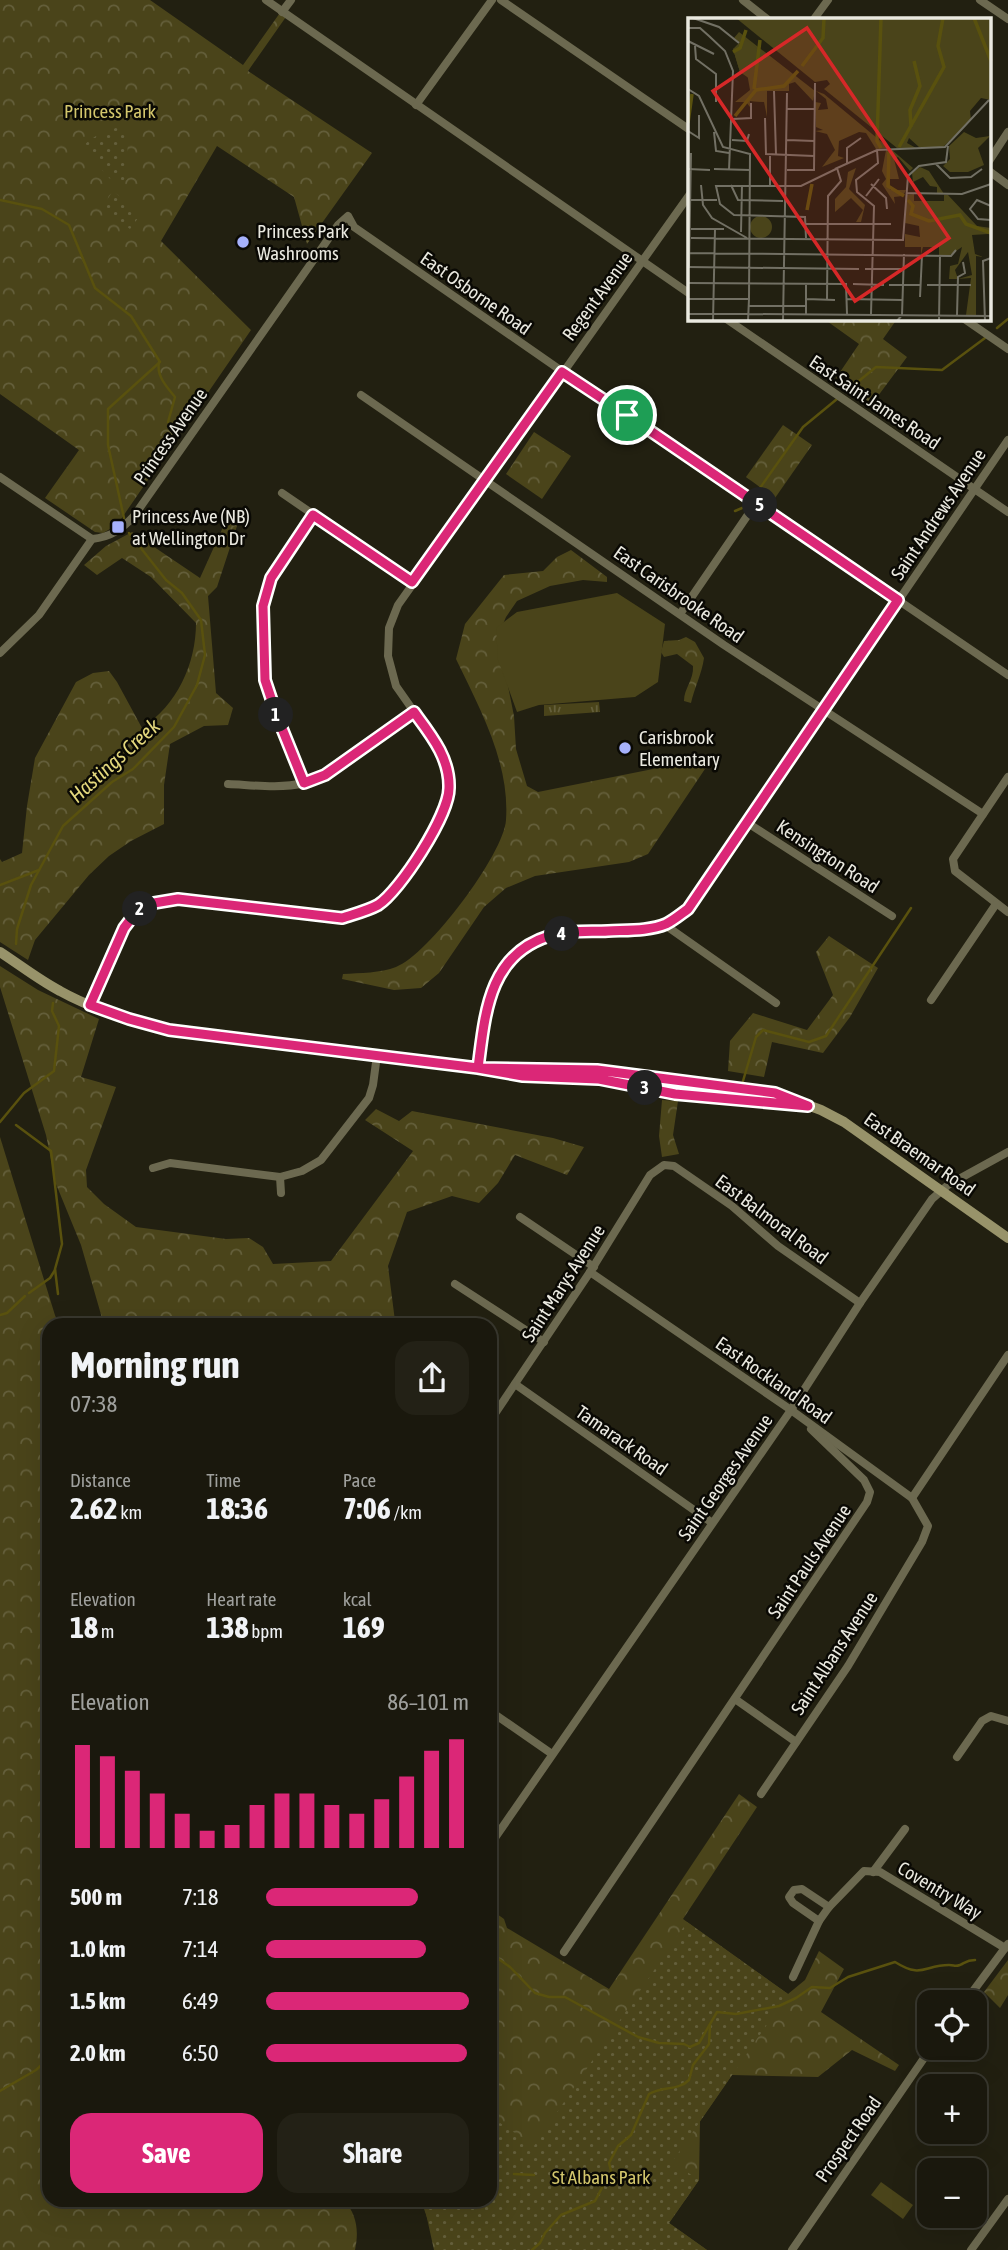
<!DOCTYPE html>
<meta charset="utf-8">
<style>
body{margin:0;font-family:"Asap Condensed",sans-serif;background:#232116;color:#f1f3f6;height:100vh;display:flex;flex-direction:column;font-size:26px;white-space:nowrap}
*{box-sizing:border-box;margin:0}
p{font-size:23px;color:#9fa09d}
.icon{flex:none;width:38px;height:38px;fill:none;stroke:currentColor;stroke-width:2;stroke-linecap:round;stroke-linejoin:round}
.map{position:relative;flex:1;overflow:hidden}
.drawer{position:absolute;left:42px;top:1318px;width:455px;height:889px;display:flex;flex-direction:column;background:#1a180d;border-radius:21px;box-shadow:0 7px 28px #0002,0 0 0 2px #38372e}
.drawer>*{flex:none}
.controls{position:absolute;left:917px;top:1990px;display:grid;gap:14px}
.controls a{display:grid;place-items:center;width:70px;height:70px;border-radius:14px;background:#1a180d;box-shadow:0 7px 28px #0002,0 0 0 2px #38372e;font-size:35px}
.pin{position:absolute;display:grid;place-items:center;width:60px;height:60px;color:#fff;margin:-30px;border:4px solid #fff;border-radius:50%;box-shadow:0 2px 7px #0007}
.km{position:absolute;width:35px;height:35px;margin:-18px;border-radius:50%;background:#222;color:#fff;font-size:19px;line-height:35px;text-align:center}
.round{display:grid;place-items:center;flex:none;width:74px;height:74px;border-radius:21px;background:#232116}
.head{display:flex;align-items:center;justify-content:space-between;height:119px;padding:0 28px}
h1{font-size:38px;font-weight:700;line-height:52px}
.figures{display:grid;grid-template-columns:repeat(3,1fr);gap:10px;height:119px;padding:7px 28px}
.figures div{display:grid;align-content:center}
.figures b{font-size:30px;font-weight:700}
.figures small{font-size:19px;font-weight:400}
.figures p{font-size:19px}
.chart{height:196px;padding:14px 28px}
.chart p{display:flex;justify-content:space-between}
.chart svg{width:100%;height:126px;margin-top:7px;stroke:#db2777;stroke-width:6}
.action{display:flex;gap:14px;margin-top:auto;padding:14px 28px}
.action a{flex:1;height:80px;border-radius:21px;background:#db2777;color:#fff;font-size:28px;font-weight:700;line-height:80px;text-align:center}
.action a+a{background:#232116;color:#f1f3f6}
ul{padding:0 28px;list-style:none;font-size:23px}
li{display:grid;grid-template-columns:112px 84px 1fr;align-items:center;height:52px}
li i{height:18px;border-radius:9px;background:#db2777}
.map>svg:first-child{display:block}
.grass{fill:url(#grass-tufts)}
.forest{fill:url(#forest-crowns)}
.park{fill:url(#park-dots)}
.pitch{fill:#4a441a}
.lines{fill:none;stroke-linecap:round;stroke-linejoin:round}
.stream{stroke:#59510e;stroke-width:2.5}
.street{stroke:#6c6950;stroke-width:8}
.secondary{stroke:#98936a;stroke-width:10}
.route-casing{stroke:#fff;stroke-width:14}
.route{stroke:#db2777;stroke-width:9}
.poi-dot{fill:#a6b1fc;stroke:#0a0904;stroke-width:2.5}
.labels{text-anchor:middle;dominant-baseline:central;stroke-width:5;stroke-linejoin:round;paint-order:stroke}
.park-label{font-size:19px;fill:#d3c66c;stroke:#0a0904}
.poi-label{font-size:19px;fill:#eae9e0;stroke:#0a0904;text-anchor:start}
.street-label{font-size:19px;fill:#eae9e0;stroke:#0a0904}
.water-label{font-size:21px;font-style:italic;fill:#e3d77c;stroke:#0a0904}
.inset-river{fill:none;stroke:#59510e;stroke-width:3.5}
.inset-road{fill:none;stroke:#727064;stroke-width:2}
.view{fill:#d62828;fill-opacity:0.15;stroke:#d62828;stroke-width:3.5}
.inset-edge{fill:none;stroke:#eae9e0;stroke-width:3.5}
</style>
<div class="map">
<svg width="1008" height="2250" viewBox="0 0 1008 2250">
<defs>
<pattern id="grass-tufts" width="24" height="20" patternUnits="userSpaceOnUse" patternTransform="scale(1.75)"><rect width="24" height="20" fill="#4a441a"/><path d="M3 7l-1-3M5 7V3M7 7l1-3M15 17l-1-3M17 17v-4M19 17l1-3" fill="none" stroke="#645f3b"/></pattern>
<pattern id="forest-crowns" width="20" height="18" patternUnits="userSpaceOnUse" patternTransform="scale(1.75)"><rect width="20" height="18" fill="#4a441a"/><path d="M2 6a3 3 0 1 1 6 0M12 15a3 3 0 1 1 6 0" fill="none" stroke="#645f3b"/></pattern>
<pattern id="park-dots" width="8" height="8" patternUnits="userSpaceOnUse" patternTransform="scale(1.75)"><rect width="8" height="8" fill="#4a441a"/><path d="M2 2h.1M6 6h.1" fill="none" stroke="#645f3b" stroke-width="1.8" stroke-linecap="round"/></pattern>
</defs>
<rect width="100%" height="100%" fill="#222011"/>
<polygon class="grass" points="599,702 600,712 544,716 544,705"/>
<g class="forest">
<polygon points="0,0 150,0 243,65 282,10 288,14 248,71 372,153 307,244 294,197 217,146 161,241 251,330 117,525 103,533 95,532 45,498 79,450 0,394"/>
<polygon points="824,319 897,319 883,339 907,357 872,404 836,378 859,344"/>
<polygon points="783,425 812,445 775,498 746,477"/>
<polygon points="534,432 571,456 542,499 506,474"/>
<path d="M228 516 237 526 217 587 208 596 216 693 233 708 228 725 204 726 170 744 164 785V824L131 841 109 856 89 875 35 940 28 960 0 942V859L2 862 22 853 27 806 35 758 76 682 93 673 109 671 117 682 142 728C177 705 196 664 196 623L151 577 122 558 97 575 84 565 106 546 132 532 200 578Z"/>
<path d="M571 550 607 577V582L583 580 550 586 517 601 506 617 498 636 514 716 516 749 527 786 538 792 708 758 711 760 648 854 629 862 535 876 506 888 484 907 439 973 421 988 394 990 342 979 343 974C360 973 381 973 396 967 428 955 504 854 506 820 510 763 480 709 456 659L465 624 504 575 543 571 557 557Z"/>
<path d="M686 637 695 642 704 658C702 673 694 689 691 703L684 701C684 688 694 680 693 666L677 654 664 657 661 652 664 641 679 640Z"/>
<polygon points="829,936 878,968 850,1017 823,1053 772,1042 764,1077 728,1071 730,1041 753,1013 807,1030 833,995 816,952"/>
<polygon points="0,966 38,990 99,1019 81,1077 116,1087 86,1170 87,1187 104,1204 136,1227 226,1239 249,1238 263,1247 273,1264 331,1261 413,1151 365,1120 376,1109 399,1121 412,1111 553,1138 584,1147 567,1175 515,1155 498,1183 479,1203 452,1196 407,1212 388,1266 395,1321 398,1325 104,1325 81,1245 56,1184 46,1135 0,987"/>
<polygon points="662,1100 678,1101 673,1135 679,1154 662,1157 659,1136"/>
<path d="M0 1137 58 1325H49V2200H344C357 2215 359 2231 355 2250H0Z"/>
<polygon points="739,1794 757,1807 683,1919 788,1994 805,1980 819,1951 844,1969 821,2012 899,2065 895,2071 852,2050 818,2077 732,2075 700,2121 699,2180 669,2223 707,2250 434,2250 423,2200 490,2200 490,1909 504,1919 507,1928 609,1989"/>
<polygon points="1008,1960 1008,1995 1000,2008 984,1992"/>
</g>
<g class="park">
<path d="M128 125 127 180H111L82 147C96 133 109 129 128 125Z"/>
<polygon points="113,191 141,214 130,229 102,207"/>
<polygon points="687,1922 788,1994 672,2162 699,2180 669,2223 707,2250 438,2250 421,2200 490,2200 490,2116 534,2146"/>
</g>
<g class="pitch">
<polygon points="617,593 665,624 658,682 635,697 539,705 517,712 498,660 496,628 517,612"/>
<polygon points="881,2182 913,2205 903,2219 871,2195"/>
</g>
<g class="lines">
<g class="stream">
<polyline points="0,200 42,209 69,225 95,288 131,316 160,362 108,409 108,445 124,518"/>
<polyline points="997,328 1008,319"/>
<path d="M159 362C156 376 167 387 175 397L168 422"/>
<polyline points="849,389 876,367 942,370 985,338"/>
<polyline points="760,488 803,427 837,399"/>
<polyline points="735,511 747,506 750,502"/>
<polyline points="0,885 39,870"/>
<polyline points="16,944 17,929 31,885 63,826 112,782 133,769 174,727 197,685 205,655 201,620 182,593 166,580 129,533"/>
<polyline points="743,1081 756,1037 763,1030 809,1042 826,1036 911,908"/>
<polyline points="0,1122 24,1093 54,1071 59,1026 52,1011 53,1003"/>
<polyline points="16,1125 51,1151 62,1244 55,1269 58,1294"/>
<polyline points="29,1293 50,1278 55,1270"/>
<polyline points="0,1315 7,1313 25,1296"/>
<path d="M490 1953 510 1967 535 1993 549 1997H565L638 2037 659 2043 684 2044 690 2047 699 2043 717 2012 736 2014 779 2006 796 1998 812 1987 830 1988 848 1977 895 1962C922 1979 924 1965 949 1965 955 1965 954 1967 960 1965 966 1962 967 1960 975 1960"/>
<polyline points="0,2091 36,2070 49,2058"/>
<polyline points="514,2174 534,2175"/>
<path d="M532 2250 540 2243 545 2233 561 2215 595 2201 611 2171 609 2163 618 2146 631 2135 649 2094C662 2086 678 2091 689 2080L693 2065 709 2044 710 2025"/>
</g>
<g class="street">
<polyline points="266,0 690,294"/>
<polyline points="501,0 690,130"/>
<polyline points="743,0 767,19"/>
<polyline points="980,0 1008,19"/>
<polyline points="282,12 291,0"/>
<polyline points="814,19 828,0"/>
<polyline points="416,105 492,0"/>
<polyline points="989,161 1008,132"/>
<polyline points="989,171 1008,185"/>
<polyline points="725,318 1008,512"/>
<polyline points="963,318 1008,349"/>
<polyline points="361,395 724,645 983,814"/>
<polyline points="0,477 92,539"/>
<polyline points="282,493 412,582"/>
<polyline points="680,614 756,503"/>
<path d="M0 653 39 615 92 539C111 537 122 529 134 516L338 225 348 216 354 227 556 367 1008 675"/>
<polyline points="1008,777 953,859 955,871 1008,912"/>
<polyline points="304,783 277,716 265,680 263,606 271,578 313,515"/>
<path d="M228 784C252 785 280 789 304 783 336 774 385 732 414 712"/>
<polyline points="746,822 892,916"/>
<polyline points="665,925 776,1003"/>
<polyline points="931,1000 996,904"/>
<polyline points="90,1005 124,928 137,911 148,904 178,899 342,918 379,904 394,889 429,840 443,814 450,790 446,766 436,743 396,686 388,656 389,628 398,605 690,194"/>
<path d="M478 1068C485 1015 488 955 549 936 567 930 589 932 608 931 626 930 650 932 666 924 674 920 681 914 688 909L1008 440"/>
<polyline points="153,1168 170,1163 280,1177 302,1171 321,1160 369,1098 373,1085 377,1055"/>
<polyline points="280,1177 281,1193"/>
<polyline points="520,1217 594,1267"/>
<polyline points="590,1272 791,1410 912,1498 928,1526 922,1542 848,1666 761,1794"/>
<polyline points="455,1284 544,1342"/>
<polyline points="515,1384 711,1522"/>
<polyline points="490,1421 590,1272 650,1175 664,1165 674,1166 732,1206 778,1246 860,1303"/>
<polyline points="912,1498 1008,1355"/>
<polyline points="735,1699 796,1742"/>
<polyline points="490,1711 552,1754"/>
<polyline points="957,1757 982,1721 991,1716 1008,1721"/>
<polyline points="490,1845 791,1410 860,1303 932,1199 948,1185 1008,1152"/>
<polyline points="873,1872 905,1829"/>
<polyline points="819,1921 793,1903 789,1897 794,1890 802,1889 829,1907"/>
<polyline points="564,1952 867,1502 870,1492 864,1480 811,1429"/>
<polyline points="793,1977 819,1921 829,1907 864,1871 880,1872 1005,1948"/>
<polyline points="965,2002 1008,1944"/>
<polyline points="792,2250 931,2048"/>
<polyline points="971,2250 1008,2199"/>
</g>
<g class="secondary">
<path d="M0 952C20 965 39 980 60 991 94 1010 132 1021 169 1029L495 1069 523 1076 599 1079 675 1094 808 1106"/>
<polyline points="508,1069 532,1067 597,1070 775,1093 821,1110 844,1122 1008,1238"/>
</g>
</g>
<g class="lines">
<defs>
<path id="route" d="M627 415 562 372 412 582 313 515 271 578 263 606 265 680 277 716 304 783 325 775 414 712C431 735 450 758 449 788 449 815 400 891 378 905 367 911 354 914 342 918L178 899 148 904 137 911 124 928 90 1005 129 1019 169 1030 478 1068 523 1076 599 1079 675 1094 808 1106 775 1093 597 1070 478 1068C485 1015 488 955 549 936 568 930 589 932 608 931 626 930 650 931 666 924 674 920 681 914 688 909L898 600 627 415"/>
</defs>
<use href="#route" class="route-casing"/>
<use href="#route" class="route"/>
</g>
<g class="poi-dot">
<circle cx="243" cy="242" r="7"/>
<rect x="111" y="520" width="14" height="14" rx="3.5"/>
<circle cx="625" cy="748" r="7"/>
</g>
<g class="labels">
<g class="park-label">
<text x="110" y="111">Princess Park</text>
<text x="601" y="2177">St Albans Park</text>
</g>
<g class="poi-label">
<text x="257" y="231">Princess Park<tspan x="257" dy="22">Washrooms</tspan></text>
<text x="132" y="516">Princess Ave (NB)<tspan x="132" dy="22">at Wellington Dr</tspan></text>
<text x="639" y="737">Carisbrook<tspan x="639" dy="22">Elementary</tspan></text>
</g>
<g class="street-label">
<text transform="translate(476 293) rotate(35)">East Osborne Road</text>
<text transform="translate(597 296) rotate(-54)">Regent Avenue</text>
<text transform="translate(875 402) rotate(34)">East Saint James Road</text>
<text transform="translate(170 436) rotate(-55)">Princess Avenue</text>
<text transform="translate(938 514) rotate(-56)">Saint Andrews Avenue</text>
<text transform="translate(679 594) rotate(35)">East Carisbrooke Road</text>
<text transform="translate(828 856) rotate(33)">Kensington Road</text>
<text transform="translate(920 1154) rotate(35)">East Braemar Road</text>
<text transform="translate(772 1219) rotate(37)">East Balmoral Road</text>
<text transform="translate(563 1283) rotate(-57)">Saint Marys Avenue</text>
<text transform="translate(774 1380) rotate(35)">East Rockland Road</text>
<text transform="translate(622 1440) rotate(35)">Tamarack Road</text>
<text transform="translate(725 1477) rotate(-55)">Saint Georges Avenue</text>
<text transform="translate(809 1561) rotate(-56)">Saint Pauls Avenue</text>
<text transform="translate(834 1653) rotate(-57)">Saint Albans Avenue</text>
<text transform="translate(940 1890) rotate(31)">Coventry Way</text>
<text transform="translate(848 2139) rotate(-55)">Prospect Road</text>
</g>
<g class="water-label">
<text transform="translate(114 760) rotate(-42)">Hastings Creek</text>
</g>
</g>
<g transform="translate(688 18)">
<rect width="303" height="303" fill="#222011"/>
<path d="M48 0H303V82L293 80 282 93 283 102 255 129H231L221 120 219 125 228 130H209L136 71 142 66 139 62 127 64ZM51 14 127 73 125 83 107 64 101 66V73H79V99L76 84 62 83V89L58 84H47L62 72 59 55 52 54 45 31 51 25 46 20ZM128 73 136 76 201 130 188 131 178 115 171 114 151 123 150 138 156 140 134 149 147 132 139 116 127 113 135 112 128 109 127 84 133 85 130 92 140 91 138 81ZM198 132H204L225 150 222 153 210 139 206 141 211 161H202V172H218L215 178 206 179 207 186 194 166 198 161 194 153ZM232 149 241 153 256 176 249 175V169L242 168 235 159 225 164 224 155ZM168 150 161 171 177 187 173 204H168L175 192 163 180 147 194V181L158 169 160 154ZM226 176V183H256V177H260L289 208 303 210 300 216 284 217 287 236 295 239 288 238V297H278L283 260 270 261 284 257 280 234 267 252 270 261H261L262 248 270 246 274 229 262 237H251V229H235L233 237V229H217V216L232 219 231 208 217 205 218 177Z" fill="#4a441a"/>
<path d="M52 17 99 53H76V84L62 83V61L52 54 45 31 52 27ZM276 114 288 120 302 118 290 130 296 147 280 154H262L255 148 262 141 261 128ZM62 209a11 11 0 1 1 22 0a11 11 0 1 1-22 0Z" fill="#4a441a"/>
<path class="inset-river" d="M193 0 189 123 193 130M286 0 303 43M45 34 52 30 58 12M114 48 135 20 136 0M66 71 72 22M47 98 68 72 96 68 110 53M0 105 4 76M223 109 222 92 232 68 226 43M211 129 256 49 250 28 255 0M201 134 200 168 216 178M220 182 225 188 223 196 241 203 272 197 278 206 303 215M119 192 124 166"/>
<path class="inset-road" d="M5 0 31 9 51 25M0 10H12L21 18 37 33 45 53 41 152M0 23 26 36M7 28 8 41 28 56V84M0 71 11 78 35 129 62 136 61 280M86 73 88 136M99 91H126M77 100 78 136 126 138M45 101 63 100V85M0 113 11 120V97M26 114 28 133 41 135M44 122 59 123 61 116M99 122 126 123M82 138V168M159 145V130L173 120M248 146 262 160 283 159 294 151M0 151 22 152M26 151 62 152M147 151 189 132 257 129 301 82M99 152H126L127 65M183 166 198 180 199 191M13 167 15 187 24 200 59 220M43 167 50 182 95 183M219 175 274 176 303 166M178 178 191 161M3 182H29M303 188 289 182 282 191 290 201 303 202M118 206H203M3 211H36M53 214 54 167M3 220 215 222 220 158 231 148 258 144 260 128M118 220 117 199 46 197 32 186 28 168H113L148 151M2 235 263 238 268 232M0 249 171 251M1 249 3 135M177 251H215M0 265 158 266 159 296M165 266 196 267M201 267H233M239 267H283M232 279 234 237M0 281H61L60 303M118 281 147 282M139 281 140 178 153 163 149 150M159 281 214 282M61 288H118M0 296H60M60 296 303 298M118 296V266M183 296 186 188 169 174 168 162 190 145 189 132M269 297 270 259 277 255 275 244M25 303 27 211M95 303 99 75M209 303 214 297 216 236M251 303 252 237M297 303 295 243 303 240"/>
<path class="view" d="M119 10 261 220 167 283 25 73Z"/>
<rect width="303" height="303" class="inset-edge"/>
</g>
</svg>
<div class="controls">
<a><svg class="icon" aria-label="locate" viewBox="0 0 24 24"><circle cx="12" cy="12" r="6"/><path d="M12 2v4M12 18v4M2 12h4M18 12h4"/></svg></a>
<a>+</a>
<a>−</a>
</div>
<div class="pin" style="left:627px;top:415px;background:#1e9e55"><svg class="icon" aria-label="arrive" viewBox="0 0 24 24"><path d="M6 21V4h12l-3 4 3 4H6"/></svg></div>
<b class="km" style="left:276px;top:715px">1</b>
<b class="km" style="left:140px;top:909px">2</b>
<b class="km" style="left:645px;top:1088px">3</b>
<b class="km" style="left:562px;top:934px">4</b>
<b class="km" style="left:760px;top:505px">5</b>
<section class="drawer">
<div class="head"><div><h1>Morning run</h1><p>07:38</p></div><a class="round"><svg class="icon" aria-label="share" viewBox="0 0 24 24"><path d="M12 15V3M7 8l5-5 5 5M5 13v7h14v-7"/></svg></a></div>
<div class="figures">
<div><p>Distance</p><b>2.62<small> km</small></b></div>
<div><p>Time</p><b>18:36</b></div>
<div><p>Pace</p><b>7:06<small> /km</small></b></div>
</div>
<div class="figures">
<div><p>Elevation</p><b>18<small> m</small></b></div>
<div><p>Heart rate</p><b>138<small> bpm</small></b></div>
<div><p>kcal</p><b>169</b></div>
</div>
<div class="chart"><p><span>Elevation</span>86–101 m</p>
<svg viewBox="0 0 160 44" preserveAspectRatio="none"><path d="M5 44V8M15 44V12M25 44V17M35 44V25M45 44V32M55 44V38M65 44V36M75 44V29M85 44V25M95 44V25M105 44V29M115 44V32M125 44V27M135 44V19M145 44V10M155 44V6"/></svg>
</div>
<ul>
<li><b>500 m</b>7:18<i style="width:75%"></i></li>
<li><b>1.0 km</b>7:14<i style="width:79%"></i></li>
<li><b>1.5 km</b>6:49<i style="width:100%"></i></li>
<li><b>2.0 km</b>6:50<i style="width:99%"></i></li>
</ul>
<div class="action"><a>Save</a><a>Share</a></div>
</section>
</div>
